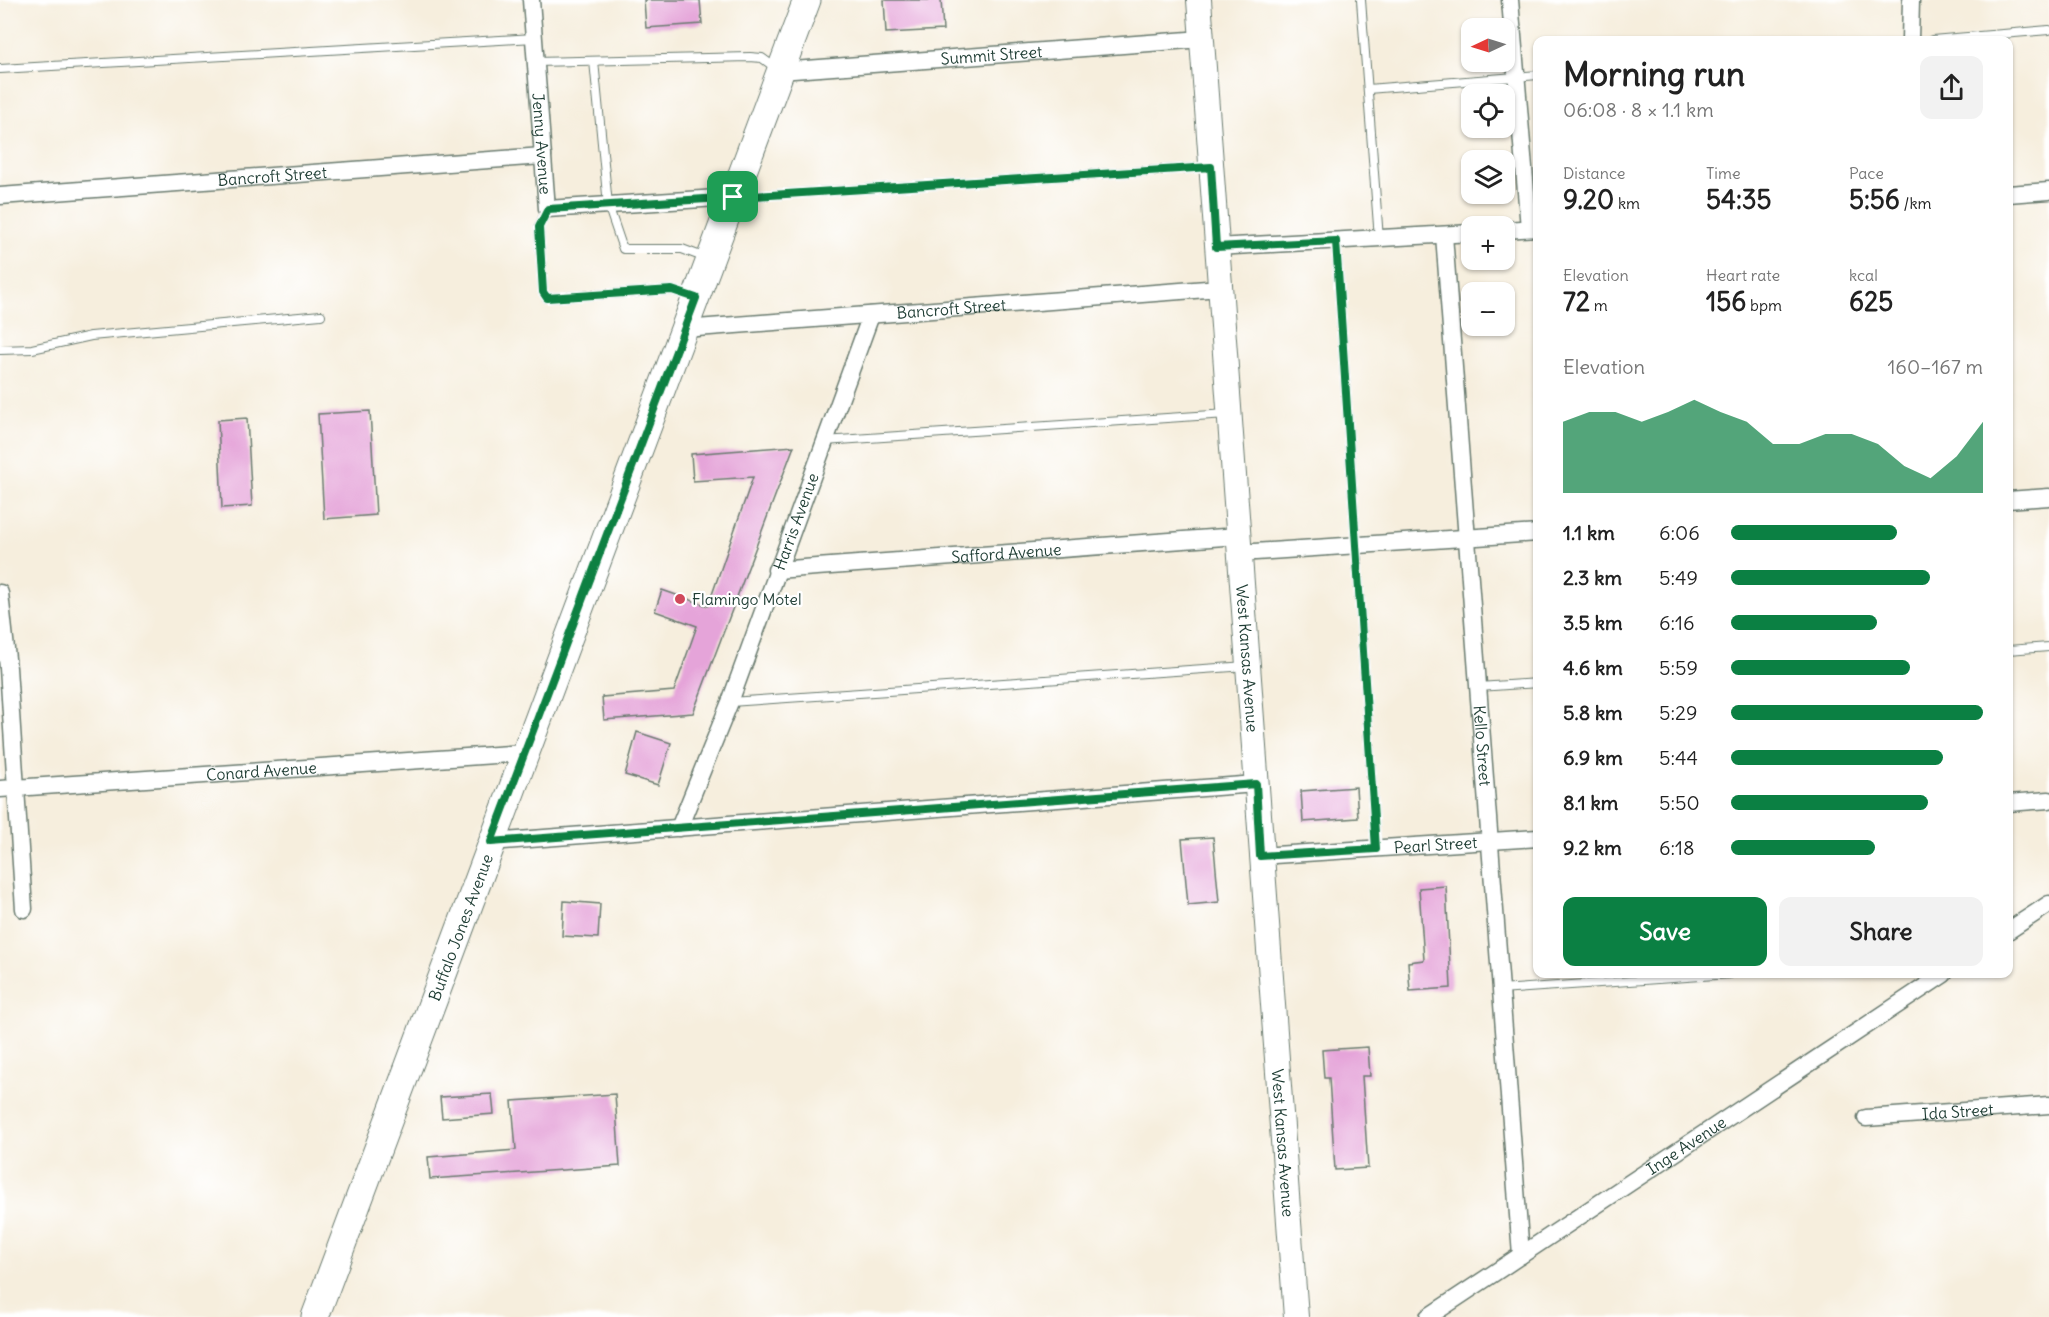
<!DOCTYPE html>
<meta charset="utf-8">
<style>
body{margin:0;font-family:Delius,sans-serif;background:#f2f2f2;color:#222;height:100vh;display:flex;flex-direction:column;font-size:22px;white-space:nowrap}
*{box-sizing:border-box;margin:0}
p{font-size:20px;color:#767676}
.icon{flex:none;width:33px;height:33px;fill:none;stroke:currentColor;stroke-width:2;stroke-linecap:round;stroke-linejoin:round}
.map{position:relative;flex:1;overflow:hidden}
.side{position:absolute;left:1533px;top:36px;width:480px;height:942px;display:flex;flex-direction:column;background:#fff;border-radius:12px;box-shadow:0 2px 4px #0004}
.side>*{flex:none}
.needle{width:39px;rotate:266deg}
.controls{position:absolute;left:1461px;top:18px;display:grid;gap:12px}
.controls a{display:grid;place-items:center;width:54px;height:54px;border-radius:12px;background:#fff;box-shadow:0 2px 4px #0004;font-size:30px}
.pin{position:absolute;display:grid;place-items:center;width:51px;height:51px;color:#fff;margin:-26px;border-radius:12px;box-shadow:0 3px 9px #0006}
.round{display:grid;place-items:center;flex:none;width:63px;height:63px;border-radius:12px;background:#f2f2f2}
.head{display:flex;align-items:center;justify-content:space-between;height:102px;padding:0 30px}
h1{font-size:33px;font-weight:700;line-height:45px}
.figures{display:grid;grid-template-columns:repeat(3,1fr);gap:9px;height:102px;padding:6px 30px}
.figures div{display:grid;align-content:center}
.figures b{font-size:26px;font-weight:700}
.figures small{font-size:16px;font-weight:400}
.figures p{font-size:16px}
.chart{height:168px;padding:12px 30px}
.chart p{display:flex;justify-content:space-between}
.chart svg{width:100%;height:108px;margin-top:6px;fill:#0b8043;opacity:.7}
.action{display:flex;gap:12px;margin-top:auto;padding:12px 30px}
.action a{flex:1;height:69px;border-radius:12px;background:#0b8043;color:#fff;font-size:24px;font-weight:700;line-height:69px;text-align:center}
.action a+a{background:#f2f2f2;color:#222}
ul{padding:0 30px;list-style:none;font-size:20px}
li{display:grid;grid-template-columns:96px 72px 1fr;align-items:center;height:45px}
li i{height:15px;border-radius:8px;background:#0b8043}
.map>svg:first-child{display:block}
.building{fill:#e5a4d9}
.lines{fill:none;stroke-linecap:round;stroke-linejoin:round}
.lane-casing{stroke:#6a7b6f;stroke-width:10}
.street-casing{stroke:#6a7b6f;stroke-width:19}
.secondary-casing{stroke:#6a7b6f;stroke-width:26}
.primary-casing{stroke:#6a7b6f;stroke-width:29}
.lane{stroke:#fff;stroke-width:8}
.street{stroke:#fff;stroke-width:16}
.secondary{stroke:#fff;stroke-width:24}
.primary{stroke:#fff;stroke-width:27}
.route-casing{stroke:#fff;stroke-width:12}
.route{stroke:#0b8043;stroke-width:8}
.poi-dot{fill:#d1495b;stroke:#fff;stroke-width:2}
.labels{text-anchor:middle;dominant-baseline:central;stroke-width:4.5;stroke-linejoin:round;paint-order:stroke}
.street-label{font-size:16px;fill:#1f3d34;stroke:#fff}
.poi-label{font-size:16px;fill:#1f3d34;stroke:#fff;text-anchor:start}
</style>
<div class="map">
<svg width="2049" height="1317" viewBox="0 0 2049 1317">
<rect width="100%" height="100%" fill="#fff"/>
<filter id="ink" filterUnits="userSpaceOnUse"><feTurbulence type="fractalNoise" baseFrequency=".0167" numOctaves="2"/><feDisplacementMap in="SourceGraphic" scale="12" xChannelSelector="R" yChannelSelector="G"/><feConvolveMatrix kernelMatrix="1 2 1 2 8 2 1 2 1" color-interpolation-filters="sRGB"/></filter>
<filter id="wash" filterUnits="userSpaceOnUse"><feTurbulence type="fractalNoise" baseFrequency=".008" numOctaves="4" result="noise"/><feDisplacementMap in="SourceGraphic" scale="24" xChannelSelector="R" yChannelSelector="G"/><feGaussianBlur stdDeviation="1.35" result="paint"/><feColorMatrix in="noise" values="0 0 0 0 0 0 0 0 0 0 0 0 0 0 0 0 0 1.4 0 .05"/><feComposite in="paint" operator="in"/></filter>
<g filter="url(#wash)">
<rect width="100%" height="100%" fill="#f6eedd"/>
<g id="blocks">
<g class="building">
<polygon points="644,0 700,0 702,24 646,28"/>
<polygon points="884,0 941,0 943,30 886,33"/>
<polygon points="370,411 376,515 324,519 318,414"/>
<polygon points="247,418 252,506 222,508 218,420"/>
<polygon points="794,446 693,713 604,720 602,697 674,691 697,626 655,611 662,590 708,606 753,477 693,481 691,454"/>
<polygon points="637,732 671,743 658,785 625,775"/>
<polygon points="1356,787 1358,818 1303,822 1301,791"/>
<polygon points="1213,837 1219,902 1188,905 1182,839"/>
<polygon points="1446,886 1451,988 1410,991 1408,962 1424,960 1419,888"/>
<polygon points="564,901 600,904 598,938 562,936"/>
<polygon points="1368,1047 1370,1076 1362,1076 1368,1168 1335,1170 1329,1078 1324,1078 1322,1050"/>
<polygon points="492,1094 494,1114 442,1118 440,1097"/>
<polygon points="615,1094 620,1166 430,1179 428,1157 516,1150 512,1101"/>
</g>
</g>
</g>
<g filter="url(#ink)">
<use href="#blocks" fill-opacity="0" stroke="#6a7b6f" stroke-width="1.5"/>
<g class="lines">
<defs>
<g id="lane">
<polyline points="1361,0 1379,239"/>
<polyline points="1932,40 2049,30"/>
<polyline points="594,61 608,205 623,249 682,249 706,258"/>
<polyline points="536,62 750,57 762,58 777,69"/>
<polyline points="0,69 534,38"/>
<polyline points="1368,89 1538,75"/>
<polyline points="737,197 1209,167"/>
<polyline points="547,209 539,227 543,292 547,298 672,290 692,297"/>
<polyline points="1336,241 1376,849"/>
<polyline points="0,350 32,349 91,336 321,315"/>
<polyline points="824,441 1227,414"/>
<polyline points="2008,650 2049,647"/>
<polyline points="1479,687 1538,683"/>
<polyline points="730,702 1247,666"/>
<polyline points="1500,990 1730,974"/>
</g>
<g id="street">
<path id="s1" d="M531 0 547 209 733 197"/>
<polyline points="1510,0 1529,228"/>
<polyline points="1910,40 1911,0"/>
<path id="s2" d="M780 71 1202 39"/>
<polyline points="2008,194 2049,191"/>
<path id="s3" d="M0 196 543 156"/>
<polyline points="1504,230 1538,228"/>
<path id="s4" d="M1444 235 1521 1255"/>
<polyline points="1216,247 1472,233"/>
<path id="s5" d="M684 329 1220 288"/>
<polyline points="2008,500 2049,497"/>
<polyline points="1240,553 1538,533"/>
<path id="s6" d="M776 570 1238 536"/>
<polyline points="0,593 8,668 24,909"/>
<path id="s7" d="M0 789 524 753"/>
<polyline points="2008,803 2049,800"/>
<path id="s8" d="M679 828 730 702 871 315"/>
<polyline points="491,842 1256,784"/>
<path id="s9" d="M1260 856 1538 838"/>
<polyline points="2008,931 2049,904"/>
<path id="s10" d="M1866 1118 2049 1105"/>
<path id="s11" d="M1428 1317 1944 974"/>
</g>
<g id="secondary">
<path id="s12" d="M1199 0 1296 1317"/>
</g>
<g id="primary">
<path id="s13" d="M315 1317 807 0"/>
</g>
</defs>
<use href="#lane" class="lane-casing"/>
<use href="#street" class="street-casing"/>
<use href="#secondary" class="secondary-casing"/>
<use href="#primary" class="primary-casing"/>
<use href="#lane" class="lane"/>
<use href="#street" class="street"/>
<use href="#secondary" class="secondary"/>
<use href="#primary" class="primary"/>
</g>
</g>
<g class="lines" filter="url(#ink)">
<defs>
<polygon id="route" points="1211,167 1216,247 1336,241 1376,849 1260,856 1256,784 491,842 696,298 672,290 547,298 543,292 539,227 548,209"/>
</defs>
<use href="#route" class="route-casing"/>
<use href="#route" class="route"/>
</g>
<circle class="poi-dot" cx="680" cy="599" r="6"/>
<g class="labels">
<g class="street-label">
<text stroke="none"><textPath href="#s2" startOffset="212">Summit Street</textPath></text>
<text stroke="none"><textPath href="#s1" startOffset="144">Jenny Avenue</textPath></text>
<text stroke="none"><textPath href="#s3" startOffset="273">Bancroft Street</textPath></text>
<text stroke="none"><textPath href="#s5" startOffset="268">Bancroft Street</textPath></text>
<text stroke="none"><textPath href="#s8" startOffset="328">Harris Avenue</textPath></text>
<text stroke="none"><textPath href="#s6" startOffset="231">Safford Avenue</textPath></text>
<text stroke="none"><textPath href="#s12" startOffset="660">West Kansas Avenue</textPath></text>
<text stroke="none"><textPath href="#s4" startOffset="512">Kello Street</textPath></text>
<text stroke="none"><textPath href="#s7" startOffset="262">Conard Avenue</textPath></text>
<text stroke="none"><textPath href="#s9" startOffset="176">Pearl Street</textPath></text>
<text stroke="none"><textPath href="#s13" startOffset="416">Buffalo Jones Avenue</textPath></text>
<text stroke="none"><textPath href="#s10" startOffset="92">Ida Street</textPath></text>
<text stroke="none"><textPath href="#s12" startOffset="1146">West Kansas Avenue</textPath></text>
<text stroke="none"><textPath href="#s11" startOffset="310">Inge Avenue</textPath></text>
</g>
<g class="poi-label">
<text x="692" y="599">Flamingo Motel</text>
</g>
</g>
</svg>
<div class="controls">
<a><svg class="needle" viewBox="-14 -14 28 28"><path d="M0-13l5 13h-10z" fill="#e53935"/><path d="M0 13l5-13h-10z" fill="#767676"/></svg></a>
<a><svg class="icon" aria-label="locate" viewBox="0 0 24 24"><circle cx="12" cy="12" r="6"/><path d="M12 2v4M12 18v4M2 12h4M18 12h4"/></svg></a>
<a><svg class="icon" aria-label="layers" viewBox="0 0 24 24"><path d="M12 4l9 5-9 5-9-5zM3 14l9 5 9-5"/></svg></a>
<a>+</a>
<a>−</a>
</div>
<div class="pin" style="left:733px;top:197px;background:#1e9e55"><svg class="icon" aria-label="arrive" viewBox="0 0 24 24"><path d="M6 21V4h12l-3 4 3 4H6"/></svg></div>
<section class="side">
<div class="head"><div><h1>Morning run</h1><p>06:08 · 8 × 1.1 km</p></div><a class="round"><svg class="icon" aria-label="share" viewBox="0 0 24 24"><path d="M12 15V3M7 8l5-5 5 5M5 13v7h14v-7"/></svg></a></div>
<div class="figures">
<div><p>Distance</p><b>9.20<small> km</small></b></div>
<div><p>Time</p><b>54:35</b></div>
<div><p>Pace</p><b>5:56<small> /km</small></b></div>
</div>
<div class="figures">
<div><p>Elevation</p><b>72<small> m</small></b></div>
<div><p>Heart rate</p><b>156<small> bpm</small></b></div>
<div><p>kcal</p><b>625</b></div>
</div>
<div class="chart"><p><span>Elevation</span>160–167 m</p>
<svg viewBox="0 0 160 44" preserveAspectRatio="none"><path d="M0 44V15L10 11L20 11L30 15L40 11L50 6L60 11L70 15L80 24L90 24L100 20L110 20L120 24L130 33L140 38L150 29L160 15V44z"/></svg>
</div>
<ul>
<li><b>1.1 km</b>6:06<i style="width:66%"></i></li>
<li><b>2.3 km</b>5:49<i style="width:79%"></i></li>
<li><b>3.5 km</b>6:16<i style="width:58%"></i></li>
<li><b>4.6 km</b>5:59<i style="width:71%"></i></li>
<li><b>5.8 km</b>5:29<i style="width:100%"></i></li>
<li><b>6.9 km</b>5:44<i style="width:84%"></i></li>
<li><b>8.1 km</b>5:50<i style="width:78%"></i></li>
<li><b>9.2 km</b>6:18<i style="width:57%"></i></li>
</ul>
<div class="action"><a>Save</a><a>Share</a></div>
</section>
</div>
